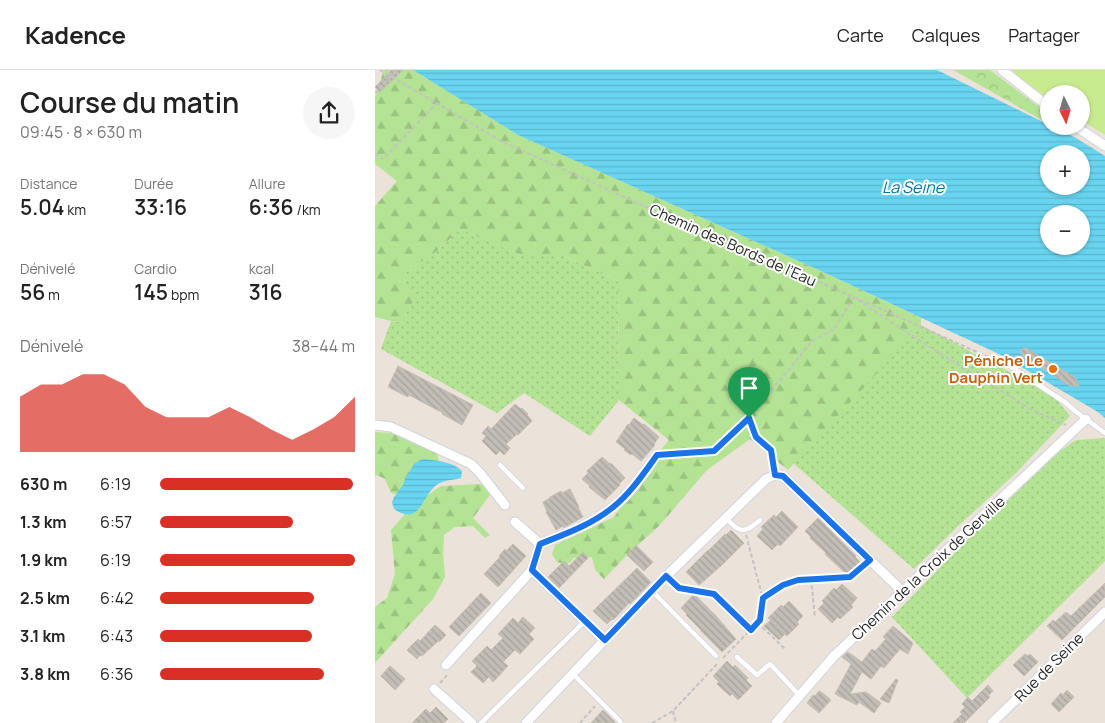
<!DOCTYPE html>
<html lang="fr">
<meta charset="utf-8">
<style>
body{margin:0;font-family:Manrope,sans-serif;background:#f6f6f6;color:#222;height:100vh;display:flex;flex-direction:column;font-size:19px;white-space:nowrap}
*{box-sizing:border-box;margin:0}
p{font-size:16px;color:#767676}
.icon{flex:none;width:28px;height:28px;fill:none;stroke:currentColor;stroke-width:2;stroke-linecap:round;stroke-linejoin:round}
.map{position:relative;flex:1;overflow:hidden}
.side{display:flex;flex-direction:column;background:#fff;width:375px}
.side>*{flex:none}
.needle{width:32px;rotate:175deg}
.fabs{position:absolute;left:665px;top:15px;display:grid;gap:10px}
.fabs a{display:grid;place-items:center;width:50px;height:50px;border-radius:50%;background:#fff;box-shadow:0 1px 4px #0004;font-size:25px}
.pin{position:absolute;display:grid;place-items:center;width:42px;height:42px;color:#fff;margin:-51px -21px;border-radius:50% 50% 50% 0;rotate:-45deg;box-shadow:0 0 5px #0007}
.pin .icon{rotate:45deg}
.round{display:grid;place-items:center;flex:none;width:52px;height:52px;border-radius:26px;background:#f6f6f6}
.overview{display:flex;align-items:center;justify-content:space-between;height:85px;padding:0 20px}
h1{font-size:28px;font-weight:600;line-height:38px}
.figures{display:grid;grid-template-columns:repeat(3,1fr);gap:8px;height:85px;padding:5px 20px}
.figures div{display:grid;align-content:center}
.figures b{font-size:21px;font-weight:600}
.figures small{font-size:14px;font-weight:400}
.figures p{font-size:14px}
.chart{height:140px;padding:10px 20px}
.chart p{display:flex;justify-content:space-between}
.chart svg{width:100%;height:90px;margin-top:5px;fill:#d93025;opacity:.7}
ul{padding:0 20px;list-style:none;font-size:16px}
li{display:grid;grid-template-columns:80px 60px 1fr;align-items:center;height:38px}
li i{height:12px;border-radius:6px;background:#d93025}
header{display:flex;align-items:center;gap:30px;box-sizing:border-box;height:70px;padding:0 25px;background:#fff;border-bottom:1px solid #e0e0e0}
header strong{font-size:24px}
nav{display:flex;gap:28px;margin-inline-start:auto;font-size:18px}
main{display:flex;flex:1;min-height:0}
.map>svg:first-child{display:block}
.grass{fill:url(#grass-dots)}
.forest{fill:url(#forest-firs)}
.park{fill:url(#park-crowns)}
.pitch{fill:#c9eb8f}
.water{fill:url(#water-rules);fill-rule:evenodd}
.building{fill:url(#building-back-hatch);stroke:#c6beb3}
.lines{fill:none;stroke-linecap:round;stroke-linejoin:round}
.lane-casing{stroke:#cfd3e2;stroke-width:6}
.street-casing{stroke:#cfd3e2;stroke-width:11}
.path{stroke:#c3c3c3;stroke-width:2;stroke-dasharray:4 2.5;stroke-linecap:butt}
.lane{stroke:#fff;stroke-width:4.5}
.street{stroke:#fff;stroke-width:9}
.route-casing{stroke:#fff;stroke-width:10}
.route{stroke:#1a73e8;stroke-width:6}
.food-dot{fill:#e8710a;stroke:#fff;stroke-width:2}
.labels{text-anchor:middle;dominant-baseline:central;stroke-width:4;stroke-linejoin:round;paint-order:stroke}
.street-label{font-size:15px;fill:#282828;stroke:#fff}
.food-label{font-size:15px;font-weight:bold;fill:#c56008;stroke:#fff;text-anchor:end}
.water-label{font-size:16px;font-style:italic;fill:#0b719a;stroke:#fff}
</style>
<header>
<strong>Kadence</strong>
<nav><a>Carte</a><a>Calques</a><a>Partager</a></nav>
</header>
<main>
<section class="side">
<div class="overview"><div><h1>Course du matin</h1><p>09:45 · 8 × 630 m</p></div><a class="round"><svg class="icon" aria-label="share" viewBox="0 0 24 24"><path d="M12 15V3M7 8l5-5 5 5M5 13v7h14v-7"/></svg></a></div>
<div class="figures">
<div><p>Distance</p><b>5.04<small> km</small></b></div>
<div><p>Durée</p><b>33:16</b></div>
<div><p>Allure</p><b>6:36<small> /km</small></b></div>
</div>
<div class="figures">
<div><p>Dénivelé</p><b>56<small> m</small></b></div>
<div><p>Cardio</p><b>145<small> bpm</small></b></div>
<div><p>kcal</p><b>316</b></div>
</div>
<div class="chart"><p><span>Dénivelé</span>38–44 m</p>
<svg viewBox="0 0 160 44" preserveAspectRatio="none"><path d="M0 44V17L10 11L20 11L30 6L40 6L50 11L60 22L70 27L80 27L90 27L100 22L110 27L120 33L130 38L140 33L150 27L160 17V44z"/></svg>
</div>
<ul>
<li><b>630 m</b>6:19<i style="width:99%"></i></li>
<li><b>1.3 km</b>6:57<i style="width:68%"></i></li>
<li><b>1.9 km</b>6:19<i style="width:100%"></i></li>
<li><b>2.5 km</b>6:42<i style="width:79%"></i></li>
<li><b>3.1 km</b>6:43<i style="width:78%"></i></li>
<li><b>3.8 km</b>6:36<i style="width:84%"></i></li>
</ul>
</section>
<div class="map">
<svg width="730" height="653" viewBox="0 0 730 653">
<defs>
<pattern id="grass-dots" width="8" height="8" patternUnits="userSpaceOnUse" patternTransform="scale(1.25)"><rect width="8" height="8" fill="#b4e394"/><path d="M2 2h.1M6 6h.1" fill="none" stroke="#9bc380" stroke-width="1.8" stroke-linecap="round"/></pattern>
<pattern id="forest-firs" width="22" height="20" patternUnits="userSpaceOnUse" patternTransform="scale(1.25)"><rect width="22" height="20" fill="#b4e394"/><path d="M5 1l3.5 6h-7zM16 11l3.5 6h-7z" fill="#9bc380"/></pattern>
<pattern id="park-crowns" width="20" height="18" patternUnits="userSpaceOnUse" patternTransform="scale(1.25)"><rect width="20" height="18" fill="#b4e394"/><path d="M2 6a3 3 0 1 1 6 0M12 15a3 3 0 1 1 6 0" fill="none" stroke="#9bc380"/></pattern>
<pattern id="water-rules" width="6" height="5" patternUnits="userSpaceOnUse" patternTransform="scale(1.25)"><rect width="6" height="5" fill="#69d4f0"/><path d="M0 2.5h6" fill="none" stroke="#5bb6ce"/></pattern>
<pattern id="building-back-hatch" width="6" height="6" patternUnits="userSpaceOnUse" patternTransform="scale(1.25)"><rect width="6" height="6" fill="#c2bdb5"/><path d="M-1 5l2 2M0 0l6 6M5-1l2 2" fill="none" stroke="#a7a29c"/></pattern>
</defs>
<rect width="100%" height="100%" fill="#ebe2d9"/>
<g class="grass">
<polygon points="85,159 146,185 187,185 243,211 244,330 215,366 149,323 122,343 6,279 16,251 26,252 30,215 29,204 62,181"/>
<polygon points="546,255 679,326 695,346 641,403 582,457 539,499 418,393"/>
<polygon points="730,368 730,491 592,628 517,547 599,463 685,381 701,370"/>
</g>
<g class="forest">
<polygon points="9,0 38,0 143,65 446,201 546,248 546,255 413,400 375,369 332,400 284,456 254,483 229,509 220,500 217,487 199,488 192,495 182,492 177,484 180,475 239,447 250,431 259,413 294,370 244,330 243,211 187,185 146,185 85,159 62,181 29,204 30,215 40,229 26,252 16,251 0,247 0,136 22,111 0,94 0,27"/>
<polygon points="0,362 16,363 62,383 64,393 31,426 16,423 10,409 2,405 0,407"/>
<polygon points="106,414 120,418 98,448 115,465 110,468 98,456 80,457 69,465 68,484 70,507 58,529 0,593 0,537 12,528 20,504 16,460 38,435 66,416"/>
</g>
<polygon class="park" points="578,0 615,0 672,43 674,45 674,54"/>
<polygon class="pitch" points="634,0 730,0 730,65 706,50 706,24 674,24 674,29"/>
<g class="water">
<path d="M38 0H562L674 55V56H677L701 68 730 86V348L723 342 626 285 446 201 143 65ZM674 84H706V116H674ZM674 144H706V176H674Z"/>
<path d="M51 389C64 391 78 392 87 401L86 408C79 410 69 410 63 414 47 423 46 458 19 439L17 432 19 427 28 415 30 409 39 394 45 390Z"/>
</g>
<g class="building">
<polygon points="17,0 28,0 5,22 0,17"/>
<polygon points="651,278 699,307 701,309 704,316 696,316 694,315 649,287 647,286 646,280"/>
<polygon points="23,296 98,335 87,355 67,344 68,343 34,325 33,327 13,317"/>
<polygon points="140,334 146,339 147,338 153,344 152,345 157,351 143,365 142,364 131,374 135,378 129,385 125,381 121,385 107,371 111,366 107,363 113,356 116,359"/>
<polygon points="259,348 268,355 269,354 284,367 279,374 280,375 266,391 257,384 256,385 249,380 250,379 241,372 253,354 254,355"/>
<polygon points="227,387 235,394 236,393 250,408 244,414 245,415 230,430 214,417 215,416 207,409 213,403 212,401"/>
<polygon points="195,419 204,437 203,437 208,447 190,457 189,458 188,456 181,460 171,442 172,442 168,432 175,428 175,427 186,421 187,423"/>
<polygon points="407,441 423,457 405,476 403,474 397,480 382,466 388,459 386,457 399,445 401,447"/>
<polygon points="443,448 481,486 480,487 485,492 472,505 450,484 451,483 435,468 436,467 430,461"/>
<polygon points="356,460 369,473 347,495 324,515 311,502 333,480 333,481 350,464 351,465"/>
<polygon points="138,474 151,486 123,517 109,504 125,487 124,486 130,479 131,481"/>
<polygon points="261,475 278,492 269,501 252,485"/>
<polygon points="208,482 213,488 184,518 173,507 189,491 194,496"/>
<polygon points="262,498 276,512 255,534 254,533 238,550 237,549 232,554 218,541"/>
<polygon points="730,513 730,527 687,570 672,556 678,550 680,552 691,542 696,546"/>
<polygon points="467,514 482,528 476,535 478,537 465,549 463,547 457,553 443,539 449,533 447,531 459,518 461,520"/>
<polygon points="106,523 116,533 84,566 74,557"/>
<polygon points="319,524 341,546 361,569 347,582 326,561 326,560 311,545 312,544 306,538"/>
<polygon points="414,531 428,546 422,552 424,554 412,566 410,564 404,570 389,556 396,550 393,548 406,535 408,537"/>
<polygon points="148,547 160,558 154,564 159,569 145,584 140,580 128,592 133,596 118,612 114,607 108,613 96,602 102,596 97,591 112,576 116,580 128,568 123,564 138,548 143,553"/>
<polygon points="60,555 71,565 64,572 63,571 47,586 45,585 42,589 32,580 43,569 45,571"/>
<polygon points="518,556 538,573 533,584 525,579 509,598 506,596 496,609 487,602 475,624 491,622 506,633 499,643 484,632 482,635 460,624 476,594 467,587 473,582 487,592 497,579 500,581 511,569 508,567"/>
<polygon points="650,584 653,586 655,584 663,592 649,606 638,595"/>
<polygon points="352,591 358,597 360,595 373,608 371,610 377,616 363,630 357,624 355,626 342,614 344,612 338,606"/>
<polygon points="15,596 30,609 20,620 6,606"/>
<polygon points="521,609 523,610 514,633 505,629"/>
<polygon points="613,615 618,621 613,626 615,627 589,653 578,653 587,644 585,642 590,637 587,634 593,627 597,631"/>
<polygon points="692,620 699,627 684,642 676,634 686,623 688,625"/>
<polygon points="444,621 449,624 456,630 444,643 432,633 438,625 440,626"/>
<polygon points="61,637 73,649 69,653 37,653 51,639 55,643"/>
<polygon points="228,640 241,653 216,653"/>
</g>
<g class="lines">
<defs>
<g id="lane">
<polyline points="635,296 691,333 700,341 730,363"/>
<polyline points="125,395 148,418"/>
<path d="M351 448C364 463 370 464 385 450"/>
<polyline points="277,521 341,586"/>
<polyline points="362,587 382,605 395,594 425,626"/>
<polyline points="198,604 245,651"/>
<polyline points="106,653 210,551"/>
</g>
<g id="street">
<polyline points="627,0 674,37"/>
<polyline points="700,56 730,76"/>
<polyline points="0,355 16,357 96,394 105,403 130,435"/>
<polyline points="140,452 165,474 157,500 229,570"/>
<path d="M165 474C190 464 216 455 237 438 256 424 269 403 282 385"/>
<polyline points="71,595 157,500"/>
<polyline points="59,619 97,653"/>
<polyline points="151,653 276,521 391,409 400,405 408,406 528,522"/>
<polyline points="401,653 459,586 711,349"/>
<polyline points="617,653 730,542"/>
</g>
</defs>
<use href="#lane" class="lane-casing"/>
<use href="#street" class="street-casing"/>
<g class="path">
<polyline points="5,0 126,71 300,150 479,227 629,294"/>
<polyline points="0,23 22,0"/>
<polyline points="0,84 8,89 62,33"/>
<polyline points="483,230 548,273 659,341 691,355"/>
<polyline points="375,348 381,367 396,380 399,398"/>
<polyline points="292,384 339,381 374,348 437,271 459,259 479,227"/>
<polyline points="436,509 440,548"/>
<polyline points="298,512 305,518 339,524 376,560"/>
<polyline points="388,529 408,515 423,509 442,509 475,507 489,496"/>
<polyline points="383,553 410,579"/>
<polyline points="348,588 385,550 388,529 371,465"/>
<polyline points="65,613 73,604"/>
<polyline points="298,641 301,653"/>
<polyline points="205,653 220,636"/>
<polyline points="277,653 298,641 343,593"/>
</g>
<use href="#lane" class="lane"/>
<use href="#street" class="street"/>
</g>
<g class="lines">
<defs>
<path id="route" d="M374 348 381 367 396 380 400 405 408 406 495 490 475 507 442 509 423 510 408 515 388 528 385 550 376 560 339 524 304 518 291 506 230 570 157 500 165 474C190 464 216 455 237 438 255 424 269 403 282 385L339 381Z"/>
</defs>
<use href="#route" class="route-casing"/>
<use href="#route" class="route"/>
</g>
<circle class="food-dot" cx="678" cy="299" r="5"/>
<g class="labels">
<g class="street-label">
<text transform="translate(358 175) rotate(24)">Chemin des Bords de l’Eau</text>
<text transform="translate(553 498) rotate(-43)">Chemin de la Croix de Gerville</text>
<text transform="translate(674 597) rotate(-45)">Rue de Seine</text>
</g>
<g class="food-label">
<text x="668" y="290">Péniche Le<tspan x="668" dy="17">Dauphin Vert</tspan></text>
</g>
<g class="water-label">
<text x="538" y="117">La Seine</text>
</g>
</g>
</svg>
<div class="fabs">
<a><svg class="needle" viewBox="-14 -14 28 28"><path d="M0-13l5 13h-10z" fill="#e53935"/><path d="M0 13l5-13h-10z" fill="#767676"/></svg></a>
<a>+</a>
<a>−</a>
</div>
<div class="pin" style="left:374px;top:348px;background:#1e9e55"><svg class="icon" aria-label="arrive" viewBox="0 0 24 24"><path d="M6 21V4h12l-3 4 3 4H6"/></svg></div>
</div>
</main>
